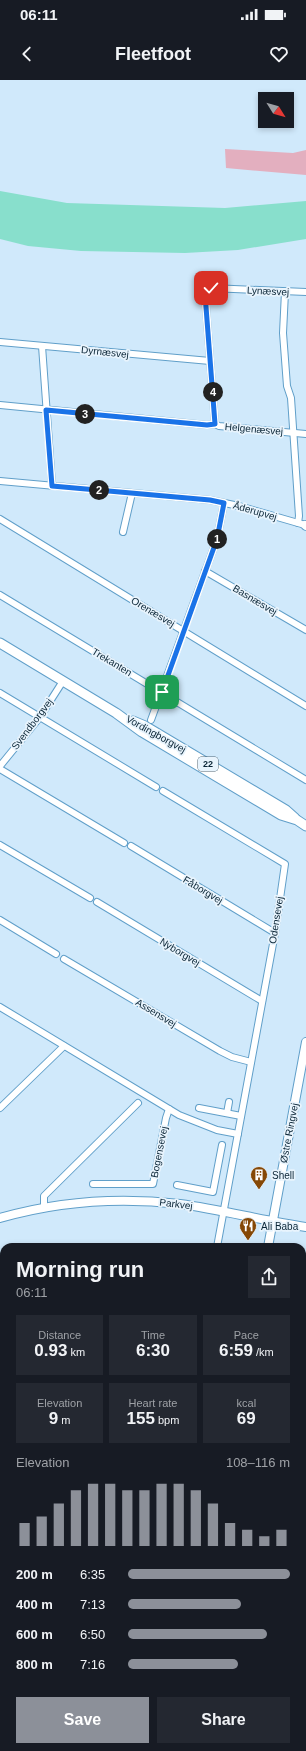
<!DOCTYPE html>
<meta charset="utf-8">
<style>
body{margin:0;font-family:Arial,sans-serif;background:#242831;color:#f1f3f6;height:100vh;display:flex;flex-direction:column;font-size:15px;white-space:nowrap}
*{box-sizing:border-box;margin:0}
p{font-size:13px;color:#9ea1a6}
.icon{flex:none;width:22px;height:22px;fill:none;stroke:currentColor;stroke-width:2;stroke-linecap:round;stroke-linejoin:round}
.map{position:relative;flex:1;overflow:hidden}
.sheet{position:absolute;left:0px;top:1163px;width:306px;height:508px;display:flex;flex-direction:column;background:#171b24;border-radius:12px 12px 0 0;box-shadow:0 2px 6px #0003}
.sheet>*{flex:none}
.needle{width:26px;rotate:127deg}
.buttons{position:absolute;left:258px;top:12px;display:grid;gap:8px}
.buttons a{display:grid;place-items:center;width:36px;height:36px;border-radius:0px;background:#171b24;box-shadow:0 2px 6px #0003;font-size:20px}
.pin{position:absolute;display:grid;place-items:center;width:34px;height:34px;color:#fff;margin:-17px;border-radius:8px;box-shadow:0 2px 6px #0006}
.km{position:absolute;width:20px;height:20px;margin:-10px;border-radius:50%;background:#222;color:#fff;font-size:11px;line-height:20px;text-align:center}
.round{display:grid;place-items:center;flex:none;width:42px;height:42px;border-radius:0px;background:#242831}
.summary{display:flex;align-items:center;justify-content:space-between;height:68px;padding:0 16px}
h1{font-size:22px;font-weight:800;line-height:30px}
.metrics{display:grid;grid-template-columns:repeat(3,1fr);gap:6px;height:68px;padding:4px 16px}
.metrics div{display:grid;align-content:center;border-radius:0px;background:#242831;text-align:center}
.metrics b{font-size:17px;font-weight:800}
.metrics small{font-size:11px;font-weight:400}
.metrics p{font-size:11px}
.chart{height:112px;padding:8px 16px}
.chart p{display:flex;justify-content:space-between}
.chart svg{width:100%;height:72px;margin-top:4px;stroke:#8c9099;stroke-width:6}
.primary-button{display:flex;gap:8px;margin-top:auto;padding:8px 16px}
.primary-button a{flex:1;height:46px;border-radius:0px;background:#8c9099;color:#fff;font-size:16px;font-weight:800;line-height:46px;text-align:center}
.primary-button a+a{background:#242831;color:#f1f3f6}
ul{padding:0 16px;list-style:none;font-size:13px}
li{display:grid;grid-template-columns:64px 48px 1fr;align-items:center;height:30px}
li i{height:10px;border-radius:5px;background:#8c9099}
.status{display:flex;justify-content:space-between;align-items:center;height:28px;padding:0 20px;background:#171b24;direction:ltr}
.status svg{height:11px;fill:currentColor}
header{display:flex;justify-content:space-between;align-items:center;height:52px;padding:0 16px;background:#171b24;font-size:18px;font-weight:800}
.map>svg:first-child{display:block}
.green{fill:#e3afbf}
.water{fill:#88dfcc}
.lines{fill:none;stroke-linecap:round;stroke-linejoin:round}
.street-casing{stroke:#609fc9;stroke-width:8}
.secondary-casing{stroke:#609fc9;stroke-width:10}
.primary-casing{stroke:#609fc9;stroke-width:11}
.street{stroke:#fff;stroke-width:6}
.secondary{stroke:#fff;stroke-width:8}
.primary{stroke:#fff;stroke-width:9}
.route-casing{stroke:#fff;stroke-width:8}
.route{stroke:#1a73e8;stroke-width:5}
.labels{text-anchor:middle;dominant-baseline:central;stroke-width:3.5;stroke-linejoin:round;paint-order:stroke}
.shield{fill:#e8f4fd;stroke:#4d6372;stroke-width:1}
.shield-label{font-size:9px;font-weight:bold;fill:#0a2536}
.street-label{font-size:10px;fill:#0a2536;stroke:#e8f4fd}
.poi-label{font-size:10px;fill:#0a2536;stroke:#e8f4fd;text-anchor:start}
</style>
<div class="status"><b>06:11</b><svg viewBox="0 0 49 12"><path d="M0 12V9h3v3zM5 12V6h3v6zM10 12V3h3v9zM15 12V0h3v12zM26 1h20v11H26zM47 4h2v5h-2z"/></svg></div>
<header><svg class="icon" aria-label="back" viewBox="0 0 24 24"><path d="M15 5l-7 7 7 7"/></svg>Fleetfoot<svg class="icon" aria-label="heart" viewBox="0 0 24 24"><path d="M12 20l-8-8c-3-5 5-10 8-4 3-6 11-1 8 4z"/></svg></header>
<div class="map">
<svg width="306" height="1671" viewBox="0 0 306 1671">
<rect width="100%" height="100%" fill="#d0e9fb"/>
<polygon class="green" points="225,69 293,73 306,70 306,95 226,88"/>
<polygon class="water" points="0,111 67,123 225,128 306,121 306,159 238,170 185,173 81,171 28,166 0,159"/>
<g class="lines">
<defs>
<g id="street">
<polyline points="285,212 283,253 287,306 291,318 299,436 298,443"/>
<polyline points="0,262 210,281"/>
<polyline points="42,266 52,405"/>
<polyline points="0,325 207,345 215,344 219,346 306,354"/>
<polyline points="215,344 205,214 211,208 306,212"/>
<polyline points="0,401 210,420 239,426 305,445"/>
<polyline points="0,439 306,626"/>
<polyline points="123,452 132,413"/>
<polyline points="205,491 306,550"/>
<polyline points="0,515 306,700"/>
<polyline points="0,613 156,707"/>
<polyline points="151,640 217,459 224,423"/>
<polyline points="0,686 40,637 63,601"/>
<polyline points="0,689 124,763"/>
<polyline points="163,711 285,784 275,853 217,1167"/>
<polyline points="0,765 90,818"/>
<polyline points="131,766 275,853"/>
<polyline points="97,822 262,921"/>
<polyline points="0,840 56,874"/>
<polyline points="64,879 220,971 232,977 251,982"/>
<polyline points="0,927 179,1035 217,1050 238,1054"/>
<polyline points="0,1028 64,966"/>
<polyline points="199,1028 241,1036"/>
<polyline points="227,1033 229,1022"/>
<polyline points="93,1104 153,1104 166,1038 169,1029"/>
<polyline points="177,1105 213,1112 222,1065"/>
<polyline points="44,1127 44,1116 138,1023"/>
<polyline points="0,1277 4,1277"/>
<polyline points="304,1327 302,1317 306,1316"/>
<polyline points="0,1346 4,1346"/>
<polyline points="0,1418 4,1417"/>
<polyline points="302,1507 306,1509"/>
<polyline points="0,1542 4,1542"/>
<polyline points="0,1653 4,1653"/>
<polyline points="302,1657 303,1671"/>
<polyline points="140,1667 173,1671"/>
<polyline points="45,1671 46,1667"/>
<polyline points="123,1671 124,1667"/>
<polyline points="227,1671 227,1667"/>
</g>
<g id="secondary">
<polyline points="305,445 306,446"/>
<path d="M0 1138C59 1121 119 1117 180 1124 223 1130 264 1141 306 1147"/>
<polyline points="268,1167 306,962"/>
<polyline points="176,1671 177,1667"/>
</g>
<g id="primary">
<polyline points="0,563 116,633 142,652 281,735 297,740 306,746"/>
<polyline points="133,641 145,646 286,730 295,738"/>
</g>
</defs>
<use href="#street" class="street-casing"/>
<use href="#secondary" class="secondary-casing"/>
<use href="#primary" class="primary-casing"/>
<use href="#street" class="street"/>
<use href="#secondary" class="secondary"/>
<use href="#primary" class="primary"/>
</g>
<g class="lines">
<defs>
<polyline id="route" points="162,612 217,459 224,423 210,420 52,406 46,330 207,345 215,344 205,214 211,208"/>
</defs>
<use href="#route" class="route-casing"/>
<use href="#route" class="route"/>
</g>
<defs>
<symbol id="building-pin" viewBox="-11 -11 22 30"><path d="M0 17L-7.5 6A9.5 9.5 0 1 1 7.5 6Z" fill="#854806" stroke="#e8f4fd"/><path d="M-4-6H4V6H1V3H-1V6H-4ZM-2.5-4.3h1.7v1.8h-1.7ZM.8-4.3h1.7v1.8H.8ZM-2.5-1h1.7V.8h-1.7ZM.8-1h1.7V.8H.8Z" fill="#fff"/></symbol>
<symbol id="restaurant-pin" viewBox="-11 -11 22 30"><path d="M0 17L-7.5 6A9.5 9.5 0 1 1 7.5 6Z" fill="#854806" stroke="#e8f4fd"/><path d="M-5-6h1v4h1v-4h1v4h1v-4h1v5L-1.5 .5V6h-2V.5L-5-1ZM5-6V6H3V1.5H1.5Q1.5-4 5-6Z" fill="#fff"/></symbol>
</defs>
<g fill-rule="evenodd">
<use href="#building-pin" x="249" y="1085" width="20" height="27"/>
<use href="#restaurant-pin" x="238" y="1136" width="20" height="27"/>
</g>
<g class="labels">
<rect class="shield" x="198" y="677" width="20" height="14" rx="3"/>
<g class="shield-label">
<text x="208" y="684">22</text>
</g>
<g class="street-label">
<text transform="translate(268 211) rotate(3)">Lynæsvej</text>
<text transform="translate(105 272) rotate(6)">Dyrnæsvej</text>
<text transform="translate(254 349) rotate(5)">Helgenæsvej</text>
<text transform="translate(255 431) rotate(16)">Åderupvej</text>
<text transform="translate(255 520) rotate(31)">Basnæsvej</text>
<text transform="translate(153 532) rotate(31)">Orenæsvej</text>
<text transform="translate(112 582) rotate(31)">Trekanten</text>
<text transform="translate(32 644) rotate(-53)">Svendborgvej</text>
<text transform="translate(156 654) rotate(29)">Vordingborgvej</text>
<text transform="translate(203 810) rotate(31)">Fåborgvej</text>
<text transform="translate(276 840) rotate(-81)">Odensevej</text>
<text transform="translate(180 872) rotate(31)">Nyborgvej</text>
<text transform="translate(156 933) rotate(31)">Assensvej</text>
<text transform="translate(289 1053) rotate(-79)">Østre Ringvej</text>
<text transform="translate(159 1072) rotate(-79)">Bogensevej</text>
<text transform="translate(176 1124) rotate(7)">Parkvej</text>
</g>
<g class="poi-label">
<text x="272" y="1095">Shell</text>
<text x="261" y="1146">Ali Baba</text>
</g>
</g>
</svg>
<div class="buttons">
<a><svg class="needle" viewBox="-14 -14 28 28"><path d="M0-13l5 13h-10z" fill="#e53935"/><path d="M0 13l5-13h-10z" fill="#9ea1a6"/></svg></a>
</div>
<div class="pin" style="left:162px;top:612px;background:#1e9e55"><svg class="icon" aria-label="arrive" viewBox="0 0 24 24"><path d="M6 21V4h12l-3 4 3 4H6"/></svg></div>
<div class="pin" style="left:211px;top:208px;background:#d93025"><svg class="icon" aria-label="check" viewBox="0 0 24 24"><path d="M5 12l5 5 9-10"/></svg></div>
<b class="km" style="left:217px;top:459px">1</b>
<b class="km" style="left:99px;top:410px">2</b>
<b class="km" style="left:85px;top:334px">3</b>
<b class="km" style="left:213px;top:312px">4</b>
<section class="sheet">
<div class="summary"><div><h1>Morning run</h1><p>06:11</p></div><a class="round"><svg class="icon" aria-label="share" viewBox="0 0 24 24"><path d="M12 15V3M7 8l5-5 5 5M5 13v7h14v-7"/></svg></a></div>
<div class="metrics">
<div><p>Distance</p><b>0.93<small> km</small></b></div>
<div><p>Time</p><b>6:30</b></div>
<div><p>Pace</p><b>6:59<small> /km</small></b></div>
</div>
<div class="metrics">
<div><p>Elevation</p><b>9<small> m</small></b></div>
<div><p>Heart rate</p><b>155<small> bpm</small></b></div>
<div><p>kcal</p><b>69</b></div>
</div>
<div class="chart"><p><span>Elevation</span>108–116 m</p>
<svg viewBox="0 0 160 44" preserveAspectRatio="none"><path d="M5 44V30M15 44V26M25 44V18M35 44V10M45 44V6M55 44V6M65 44V10M75 44V10M85 44V6M95 44V6M105 44V10M115 44V18M125 44V30M135 44V34M145 44V38M155 44V34"/></svg>
</div>
<ul>
<li><b>200 m</b>6:35<i style="width:100%"></i></li>
<li><b>400 m</b>7:13<i style="width:70%"></i></li>
<li><b>600 m</b>6:50<i style="width:86%"></i></li>
<li><b>800 m</b>7:16<i style="width:68%"></i></li>
</ul>
<div class="primary-button"><a>Save</a><a>Share</a></div>
</section>
</div>
